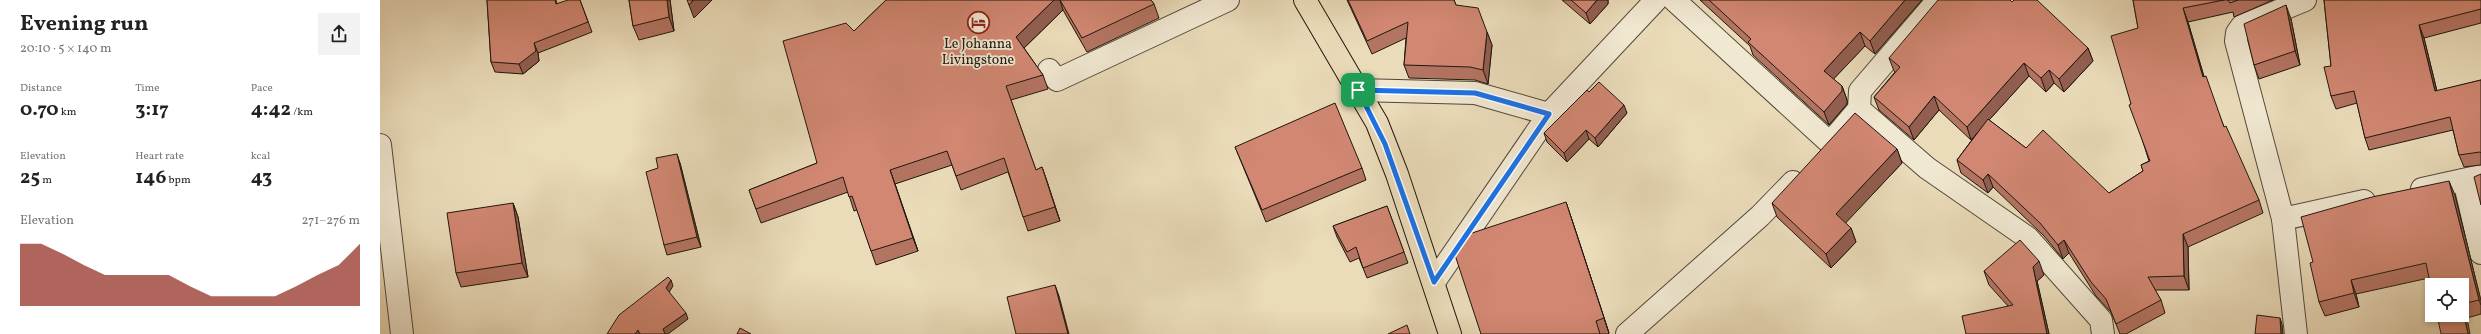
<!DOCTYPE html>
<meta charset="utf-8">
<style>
body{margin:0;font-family:Vollkorn,serif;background:#f2f2f2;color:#222;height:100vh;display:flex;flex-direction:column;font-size:15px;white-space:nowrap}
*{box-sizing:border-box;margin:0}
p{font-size:13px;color:#767676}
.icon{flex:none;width:22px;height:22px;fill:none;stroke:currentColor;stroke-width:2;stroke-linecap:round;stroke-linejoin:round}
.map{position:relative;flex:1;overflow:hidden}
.drawer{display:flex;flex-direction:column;background:#fff;width:380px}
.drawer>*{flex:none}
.buttons{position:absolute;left:2045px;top:278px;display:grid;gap:8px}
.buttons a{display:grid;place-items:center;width:44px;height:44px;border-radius:0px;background:#fff;box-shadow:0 2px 6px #0003;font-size:20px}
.pin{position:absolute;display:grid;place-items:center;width:34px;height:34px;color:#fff;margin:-17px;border-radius:8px;box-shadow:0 2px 6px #0006}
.round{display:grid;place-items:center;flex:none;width:42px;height:42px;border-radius:0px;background:#f2f2f2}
.head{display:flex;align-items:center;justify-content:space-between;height:68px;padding:0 20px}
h1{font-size:22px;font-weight:700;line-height:30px}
.figures{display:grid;grid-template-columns:repeat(3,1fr);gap:6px;height:68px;padding:4px 20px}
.figures div{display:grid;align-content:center}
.figures b{font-size:20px;font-weight:700}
.figures small{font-size:11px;font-weight:400}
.figures p{font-size:11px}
.chart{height:112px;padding:8px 20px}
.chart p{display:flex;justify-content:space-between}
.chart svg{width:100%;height:72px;margin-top:4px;fill:#8f2418;opacity:.7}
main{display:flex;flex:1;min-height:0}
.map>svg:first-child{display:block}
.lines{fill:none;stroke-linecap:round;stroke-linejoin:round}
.minor-casing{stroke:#52483a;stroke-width:24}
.major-casing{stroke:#1f170f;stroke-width:24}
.minor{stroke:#f1e8d2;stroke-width:22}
.major{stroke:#eadbb9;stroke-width:22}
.wall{fill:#b47462;stroke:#1f170f}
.shaded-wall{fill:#925e50;stroke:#1f170f}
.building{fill:#d18772;stroke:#1f170f}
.route-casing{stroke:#fff;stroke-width:8}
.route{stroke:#1a73e8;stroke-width:5}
.labels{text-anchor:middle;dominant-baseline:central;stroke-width:3.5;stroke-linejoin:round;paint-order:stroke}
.poi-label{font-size:14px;fill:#1f170f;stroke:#f1e8d2}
</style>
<main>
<section class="drawer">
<div class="head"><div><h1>Evening run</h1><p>20:10 · 5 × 140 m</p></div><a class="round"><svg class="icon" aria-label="share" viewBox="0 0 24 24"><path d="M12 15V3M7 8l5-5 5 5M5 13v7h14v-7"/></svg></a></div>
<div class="figures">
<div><p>Distance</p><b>0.70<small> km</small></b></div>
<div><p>Time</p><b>3:17</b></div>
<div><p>Pace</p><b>4:42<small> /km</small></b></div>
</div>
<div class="figures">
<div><p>Elevation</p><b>25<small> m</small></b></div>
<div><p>Heart rate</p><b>146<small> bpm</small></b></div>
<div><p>kcal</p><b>43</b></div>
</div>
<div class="chart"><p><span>Elevation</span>271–276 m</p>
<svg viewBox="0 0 160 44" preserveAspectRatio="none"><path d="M0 44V6L10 6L20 12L30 19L40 25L50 25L60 25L70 25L80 32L90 38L100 38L110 38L120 38L130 32L140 25L150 19L160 6V44z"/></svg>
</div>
</section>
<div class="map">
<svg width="2101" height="334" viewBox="0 0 2101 334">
<rect width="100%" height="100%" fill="#eadbb9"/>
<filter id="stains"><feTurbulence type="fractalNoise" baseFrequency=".005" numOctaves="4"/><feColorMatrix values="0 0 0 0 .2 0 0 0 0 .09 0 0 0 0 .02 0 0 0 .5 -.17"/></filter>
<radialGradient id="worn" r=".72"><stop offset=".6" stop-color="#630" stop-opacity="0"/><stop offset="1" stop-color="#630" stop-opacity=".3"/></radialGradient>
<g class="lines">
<defs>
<g id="minor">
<polyline points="1294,0 1450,143"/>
<polyline points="669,70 677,80 848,0"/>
<polyline points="978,90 1095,93 1169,114"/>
<polyline points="1479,109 1547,168 1648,238 1721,320 1723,334"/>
<polyline points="1456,136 1479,109 1480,91 1558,0"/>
<polyline points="0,145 22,334"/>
<polyline points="2084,180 2101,253"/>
<polyline points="2042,189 2101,176"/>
<polyline points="1903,219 1856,41 1857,33 1862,26 1925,0"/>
<polyline points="1054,282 1169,114 1276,0"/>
<polyline points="1247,334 1380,216 1413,182"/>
<polyline points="1916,334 1903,219 1984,201"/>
</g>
<polyline id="major" points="925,0 997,123 1017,174 1070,334"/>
</defs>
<use href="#minor" class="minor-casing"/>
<use href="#major" class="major-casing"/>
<use href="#minor" class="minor"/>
<use href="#major" class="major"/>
</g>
<g class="wall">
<polygon points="107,0 176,0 177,4 200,0 212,32 158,53 159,61 143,74 115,72 111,62"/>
<polygon points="249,0 290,0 294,31 259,40 253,26"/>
<polygon points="506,0 771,0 774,4 779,18 707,52 683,10 644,48 663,75 668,89 631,100 656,170 662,167 680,221 648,231 628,172 581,190 572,165 515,184 538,251 496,265 477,210 474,211 468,192 381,223 369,190 437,163 474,31"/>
<polygon points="967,0 1074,0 1076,5 1107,32 1112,45 1108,84 1095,80 1029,78 1024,65 1026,38 992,54"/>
<polygon points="1182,0 1228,0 1228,4 1210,24"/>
<polygon points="1320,0 1542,0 1495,54 1485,46 1453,79 1462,86 1467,100 1467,104 1449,125 1373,55 1370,46"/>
<polygon points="1753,0 1893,0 1854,17 1853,12 1808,22 1824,77 1844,127 1879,200 1883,213 1808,247 1809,290 1775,290 1781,300 1785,313 1746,334 1740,334 1731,312 1716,296 1689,253 1683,259 1664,236 1613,187 1608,193 1581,173 1577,160 1594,137 1591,140 1559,110 1534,140 1499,110 1494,97 1515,72 1514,71 1509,58 1632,2 1708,48 1713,61 1684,92 1674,83 1666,92 1649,76 1609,120 1646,148 1729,193 1763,171 1761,165 1769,161 1751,104 1758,28"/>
<polygon points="1944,0 2101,0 2101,23 2044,38 2057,91 2101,80 2101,165 2084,167 2079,155 2073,130 1989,150 1985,138 1977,103 1956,109 1951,96 1951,66"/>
<polygon points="1911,19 1920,65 1879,79 1874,65"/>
<polygon points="1209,92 1247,113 1218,147 1209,139 1187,162 1167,142 1164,133"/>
<polygon points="855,147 982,168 986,180 886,222 860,159"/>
<polygon points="1517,149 1522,163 1465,223 1471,228 1476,242 1451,268 1397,217 1392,203"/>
<polygon points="300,163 321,247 287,255 284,245 278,168"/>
<polygon points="2075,195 2101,301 2101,314 2087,318 2082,315 2082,285 2049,278 1976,294 1979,307 1945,316 1939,302"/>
<polygon points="133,203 138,217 148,277 81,287 76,273"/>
<polygon points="1007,206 1028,263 987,278 979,258 970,262 957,237 953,226"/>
<polygon points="1191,217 1229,333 1228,334 1101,334"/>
<polygon points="1604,271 1664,275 1657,281 1669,334 1586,334 1628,306 1609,285"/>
</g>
<g class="shaded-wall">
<polygon points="287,0 290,0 294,31 289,17"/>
<polygon points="313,0 332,0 314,18 309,5"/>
<polygon points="674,0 680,0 683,10 641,51 636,37"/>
<polygon points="1217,0 1228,0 1228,4 1210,24 1206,13"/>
<polygon points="1525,0 1542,0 1495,54 1490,41"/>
<polygon points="1906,5 1911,19 1920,65 1915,51"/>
<polygon points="1803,8 1808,22 1828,90 1823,77"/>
<polygon points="2039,25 2044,38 2060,104 2055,91"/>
<polygon points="1107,32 1112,45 1108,84 1103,70"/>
<polygon points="1480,32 1485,46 1449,84 1444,71"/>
<polygon points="154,43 158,53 159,61 143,74 139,64"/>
<polygon points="1708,48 1713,61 1684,92 1679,79"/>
<polygon points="1644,63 1649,76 1591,140 1587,127"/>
<polygon points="1669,70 1674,83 1666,92 1661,78"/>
<polygon points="1462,86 1467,100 1467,104 1449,125 1444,112"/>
<polygon points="1554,96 1559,110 1534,140 1529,127"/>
<polygon points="1244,105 1247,113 1218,147 1215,138"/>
<polygon points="1206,130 1209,139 1187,162 1184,153"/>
<polygon points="1517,149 1522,163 1461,228 1456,214"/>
<polygon points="297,154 300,163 321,247 317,237"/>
<polygon points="662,167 667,181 680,221 675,207"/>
<polygon points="510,170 515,184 538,251 533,238"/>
<polygon points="1608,174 1613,187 1608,193 1603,180"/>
<polygon points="2069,181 2075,195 2101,301 2101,305 2099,300"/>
<polygon points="1186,202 1191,217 1229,333 1224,318"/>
<polygon points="133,203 138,217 148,277 142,263"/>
<polygon points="1471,228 1476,242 1451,268 1446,254"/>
<polygon points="1803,234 1808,247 1809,290 1804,276"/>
<polygon points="1684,240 1689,253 1683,259 1678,245"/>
<polygon points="1659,261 1664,275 1657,281 1669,334 1667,334 1653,267"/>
<polygon points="291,280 293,286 288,294 286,288"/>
<polygon points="1971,280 1976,294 1979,307 1974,293"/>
<polygon points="675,285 679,296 689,334 688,334"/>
<polygon points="2082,305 2087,318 2090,334 2088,334"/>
<polygon points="306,313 308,319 288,334 285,334 283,329"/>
<polygon points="1900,318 1902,324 1903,334 1901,334"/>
<polygon points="258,330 260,334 255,334"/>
</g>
<g class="building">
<polygon points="107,0 175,0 176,4 188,0 200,0 208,22 154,43 156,51 139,64 111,62"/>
<polygon points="249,0 287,0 289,17 253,26"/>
<polygon points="307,0 313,0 309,5"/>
<polygon points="506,0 674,0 636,37 663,75 626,86 656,170 662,167 675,207 643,217 624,158 576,176 567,151 510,170 533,238 491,251 472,196 469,197 463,177 376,209 369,190 437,163 403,41 466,23 474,31"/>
<polygon points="680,0 771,0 774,4 702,38"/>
<polygon points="968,0 1074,0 1076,5 1098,8 1107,32 1103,70 1090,67 1024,65 1028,22 987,41"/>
<polygon points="1191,0 1217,0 1206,13"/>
<polygon points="1329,0 1525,0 1490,41 1480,32 1444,71 1462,86 1462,91 1444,112 1368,42 1371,39"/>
<polygon points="1558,0 1630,0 1632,2 1634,0 1657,0 1708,48 1679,79 1669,70 1661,78 1644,63 1587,127 1554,96 1529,127 1494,97 1520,67 1509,58"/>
<polygon points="1753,0 1844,0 1803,8 1823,77 1826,76 1844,127 1846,126 1879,200 1803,234 1804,276 1768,277 1781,300 1736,324 1726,299 1711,282 1684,240 1678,245 1660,223 1608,174 1603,180 1577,160 1608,119 1646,148 1663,130 1729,193 1763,171 1761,165 1770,161 1749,105 1751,104 1731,36 1758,28"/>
<polygon points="1848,0 1858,0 1850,3"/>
<polygon points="1944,0 2101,0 2101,9 2039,25 2055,91 2101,80 2101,153 2100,152 2079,155 2070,117 1985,138 1974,91 1951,96 1944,67 1951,66"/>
<polygon points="1906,5 1915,51 1874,65 1864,24"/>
<polygon points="1219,82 1244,105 1215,138 1206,130 1184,153 1164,133 1207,90 1209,92"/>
<polygon points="955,103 982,168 882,210 855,147"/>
<polygon points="1475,113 1517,149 1456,214 1471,228 1446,254 1392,203"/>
<polygon points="297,154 317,237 284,245 266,172 278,168 276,158"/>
<polygon points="2101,174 2101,205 2094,177"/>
<polygon points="2069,181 2099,300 2082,304 2082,285 2052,285 2052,292 2046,263 1971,280 1974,293 1939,302 1930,263 1933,262 1921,217 1992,197"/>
<polygon points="1186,202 1224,318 1216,321 1220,334 1101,334 1074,252 1086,235"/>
<polygon points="133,203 142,263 76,273 67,213"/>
<polygon points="1007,206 1024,252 983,268 976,247 967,252 953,226"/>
<polygon points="1640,240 1659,261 1653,267 1667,334 1586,334 1582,316 1633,305 1604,271"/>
<polygon points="288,277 291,280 286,288 306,313 283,329 285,334 260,334 258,330 255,334 227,334 239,315"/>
<polygon points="675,285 688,334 636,334 627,297"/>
<polygon points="2082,306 2088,334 2061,334 2057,315 2082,315"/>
<polygon points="1877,315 1900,318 1901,334 1875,334"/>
<polygon points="1027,325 1030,334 1008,334"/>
<polygon points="360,328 371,334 357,334"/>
</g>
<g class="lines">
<defs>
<polygon id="route" points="978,90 1095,93 1169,114 1054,282 1005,144"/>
</defs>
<use href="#route" class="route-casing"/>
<use href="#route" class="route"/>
</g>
<defs>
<symbol id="hotel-ring" viewBox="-11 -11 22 22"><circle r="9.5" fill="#f1e8d2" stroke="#8f2418" stroke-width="1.5"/><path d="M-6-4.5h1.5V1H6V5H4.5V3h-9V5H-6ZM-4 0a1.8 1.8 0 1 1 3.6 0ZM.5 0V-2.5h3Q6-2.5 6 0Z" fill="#8f2418"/></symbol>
</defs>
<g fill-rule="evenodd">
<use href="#hotel-ring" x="586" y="10" width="25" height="25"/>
</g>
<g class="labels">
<g class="poi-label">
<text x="598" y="44">Le Johanna<tspan x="598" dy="16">Livingstone</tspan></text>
</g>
</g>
<rect width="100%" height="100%" filter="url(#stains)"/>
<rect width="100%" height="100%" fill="url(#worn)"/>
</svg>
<div class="buttons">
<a><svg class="icon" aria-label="locate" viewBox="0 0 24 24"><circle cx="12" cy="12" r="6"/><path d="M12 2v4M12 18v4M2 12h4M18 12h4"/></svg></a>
</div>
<div class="pin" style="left:978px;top:90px;background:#1e9e55"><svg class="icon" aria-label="arrive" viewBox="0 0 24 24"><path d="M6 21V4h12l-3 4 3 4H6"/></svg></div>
</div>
</main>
